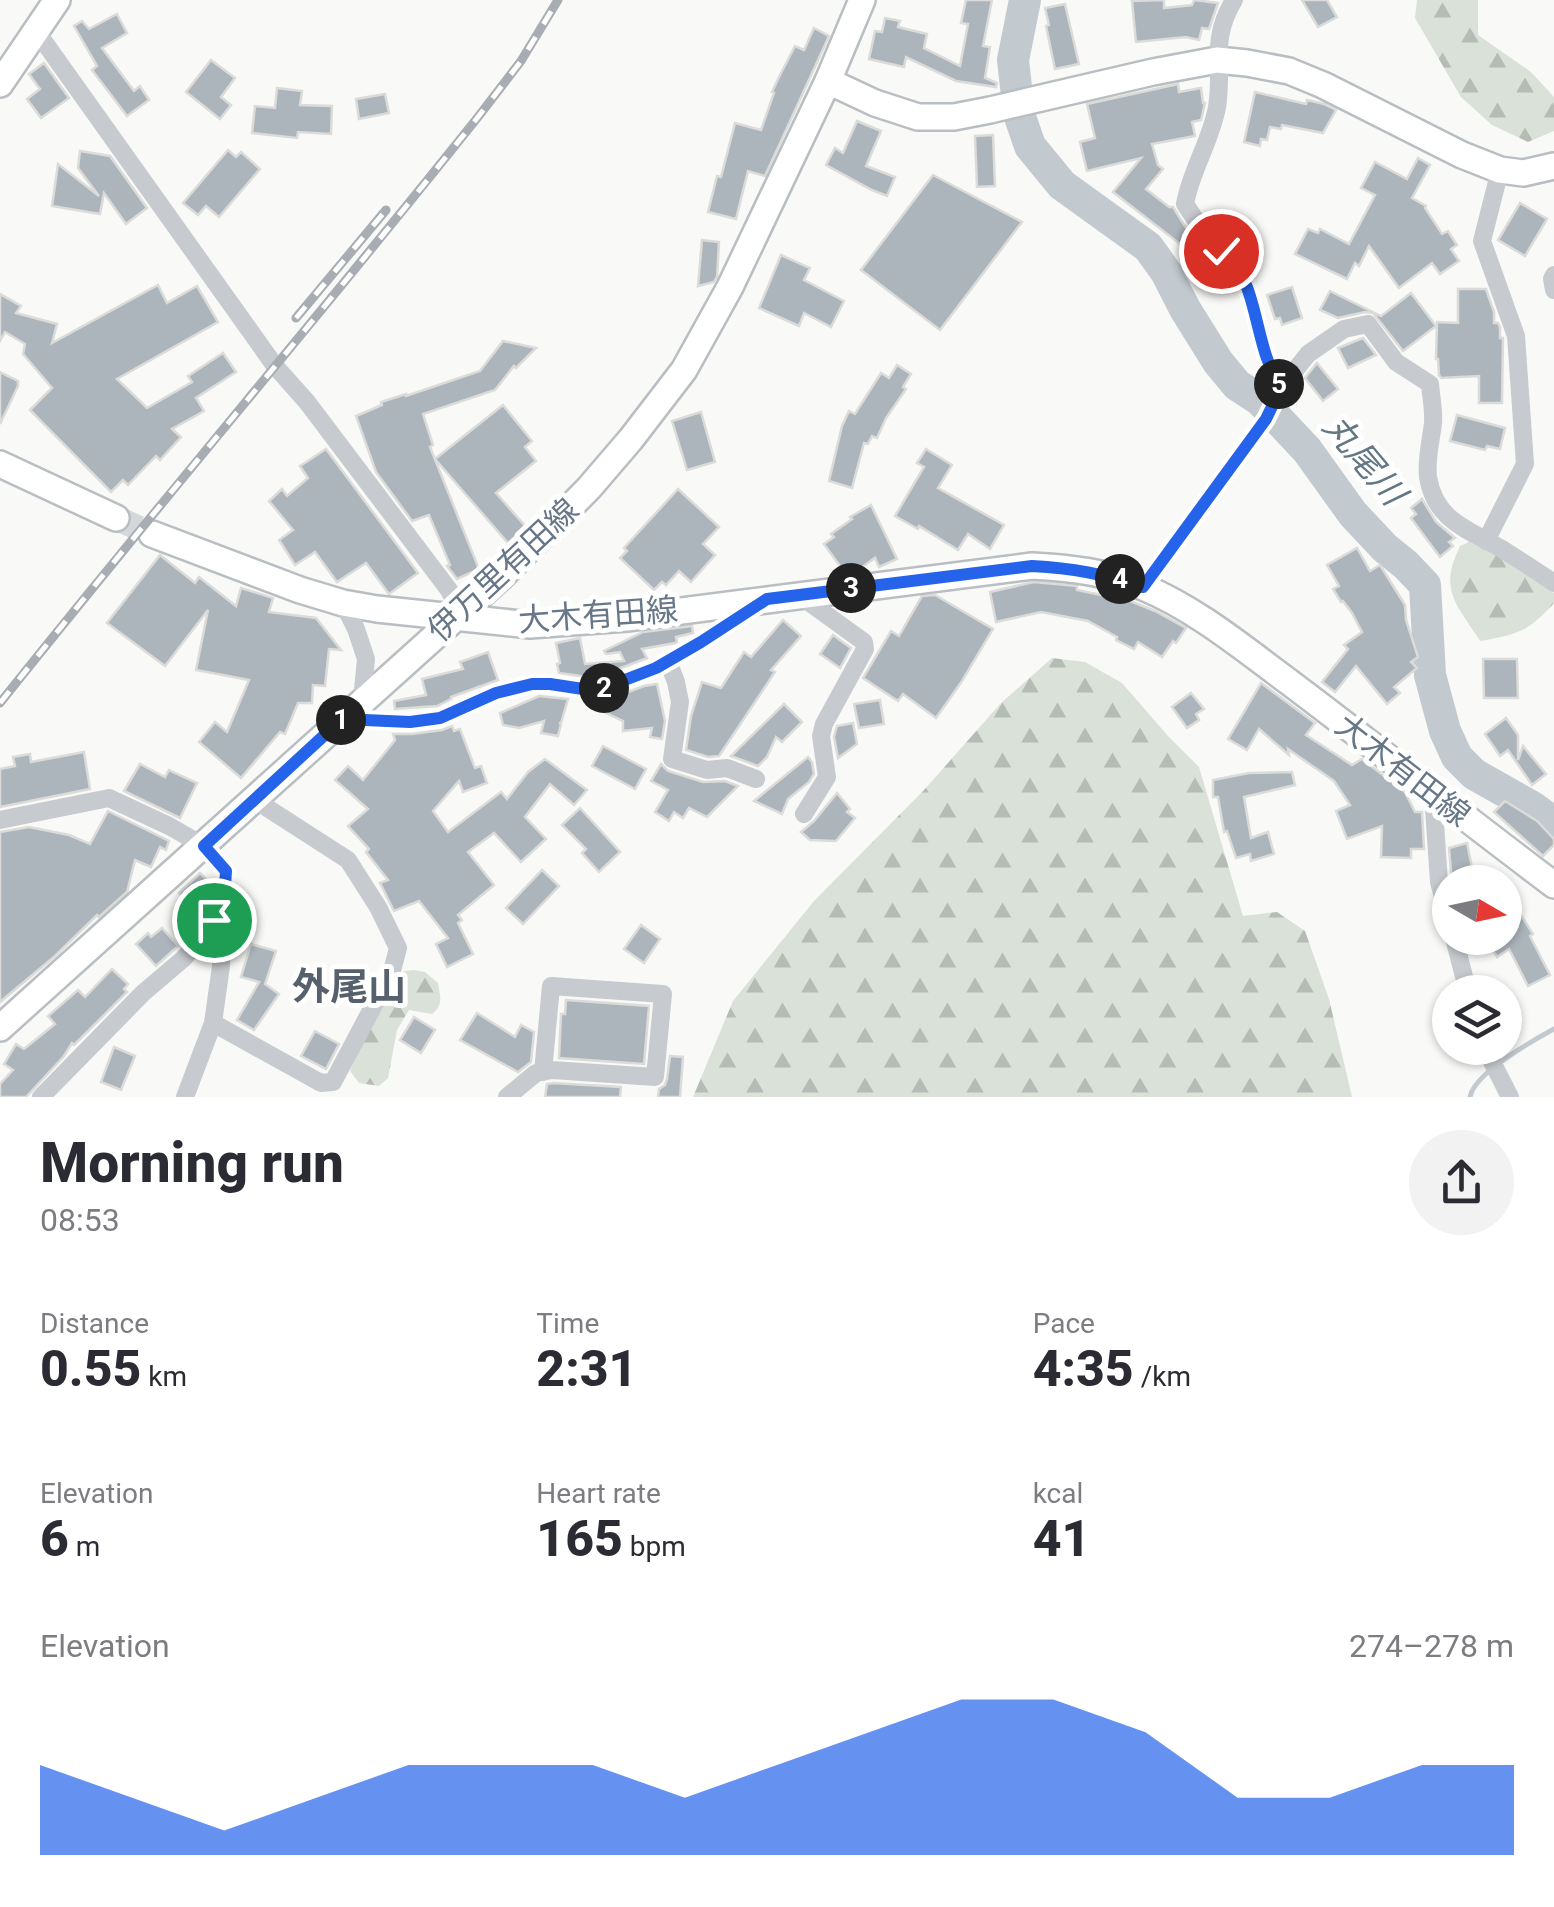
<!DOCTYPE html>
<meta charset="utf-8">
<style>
body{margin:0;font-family:Roboto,"Noto Sans JP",sans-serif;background:#f2f2f3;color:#2b2b33;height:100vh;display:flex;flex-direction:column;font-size:38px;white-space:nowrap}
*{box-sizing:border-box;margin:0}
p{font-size:32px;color:#7c7c81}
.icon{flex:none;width:55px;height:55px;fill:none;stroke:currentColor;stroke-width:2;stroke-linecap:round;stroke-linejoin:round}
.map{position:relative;height:1097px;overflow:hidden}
.details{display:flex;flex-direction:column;background:#fff;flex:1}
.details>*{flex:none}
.needle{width:65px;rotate:99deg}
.tools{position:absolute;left:1432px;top:865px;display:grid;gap:20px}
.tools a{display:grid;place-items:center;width:90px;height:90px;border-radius:50%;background:#fff;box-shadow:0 2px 8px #0004;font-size:50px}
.pin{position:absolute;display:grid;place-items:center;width:85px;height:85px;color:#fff;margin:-42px;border:5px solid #fff;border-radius:50%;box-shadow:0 2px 10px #0007}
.km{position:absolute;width:50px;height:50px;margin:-25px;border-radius:50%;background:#222;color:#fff;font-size:28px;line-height:50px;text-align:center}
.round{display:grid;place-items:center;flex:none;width:105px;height:105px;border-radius:52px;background:#f2f2f3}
.headline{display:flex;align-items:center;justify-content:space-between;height:170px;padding:0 40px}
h1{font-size:55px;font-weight:800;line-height:75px}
.metrics{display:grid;grid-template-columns:repeat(3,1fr);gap:15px;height:170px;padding:10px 40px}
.metrics div{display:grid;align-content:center}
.metrics b{font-size:50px;font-weight:800}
.metrics small{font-size:28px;font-weight:400}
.metrics p{font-size:28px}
.chart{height:280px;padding:20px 40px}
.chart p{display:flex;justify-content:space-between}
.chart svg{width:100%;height:180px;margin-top:10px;fill:#2563eb;opacity:.7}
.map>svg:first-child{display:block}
.forest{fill:url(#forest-firs)}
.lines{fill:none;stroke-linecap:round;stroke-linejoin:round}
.stream{stroke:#c2cad0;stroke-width:5}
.river{stroke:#c2cad0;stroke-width:32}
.building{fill:#adb5bc;stroke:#dbdbd9;stroke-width:2.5}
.secondary-tunnel{stroke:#d4d8db;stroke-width:25;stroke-dasharray:25 12;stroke-linecap:butt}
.secondary-casing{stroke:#b9bec3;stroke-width:30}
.street{stroke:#c7cace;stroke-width:18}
.secondary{stroke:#fff;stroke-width:25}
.rail-casing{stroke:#a7adb3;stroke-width:9}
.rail{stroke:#fff;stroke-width:5;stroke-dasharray:15;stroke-linecap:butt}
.route-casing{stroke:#fff;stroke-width:20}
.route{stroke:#2563eb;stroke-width:12}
.labels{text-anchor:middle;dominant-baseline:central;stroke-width:10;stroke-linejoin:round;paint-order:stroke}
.street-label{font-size:32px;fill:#677788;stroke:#fff}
.water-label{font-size:35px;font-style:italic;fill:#637883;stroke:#fff}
.quarter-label{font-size:38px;font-weight:bold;fill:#56616d;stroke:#fff}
</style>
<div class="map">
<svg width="1554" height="1097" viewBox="0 0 1554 1097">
<defs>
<pattern id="forest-firs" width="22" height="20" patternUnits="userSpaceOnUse" patternTransform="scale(2.5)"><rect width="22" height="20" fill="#dae1d8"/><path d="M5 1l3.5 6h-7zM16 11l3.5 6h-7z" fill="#b5bbb5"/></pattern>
</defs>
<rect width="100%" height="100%" fill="#f9f9f7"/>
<g class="forest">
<polygon points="1417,0 1478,0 1478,35 1531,72 1554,97 1554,131 1528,142 1492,125 1461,97 1415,18"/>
<path d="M1469 542 1491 552 1554 593V603C1528 632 1518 634 1480 641 1457 604 1438 591 1460 546Z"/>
<polygon points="1052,658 1085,662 1122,683 1168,736 1199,767 1243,916 1277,912 1305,931 1329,999 1352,1097 693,1097 733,1001 814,901 924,790 1001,703"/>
<path d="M414 970 425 972 438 983C440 996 444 1005 432 1014L409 1010 397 1030 388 1078 379 1086 359 1083 350 1071C358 1048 369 1024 381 1004 389 992 398 983 404 971Z"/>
</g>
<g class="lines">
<path class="stream" d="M1470 1097C1474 1073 1532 1041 1554 1029"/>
<polyline class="river" points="1025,0 1013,60 1019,114 1030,146 1062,185 1148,247 1166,272 1185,309 1218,362 1237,385 1260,400 1307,450 1353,514 1385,548 1406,565 1425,585 1430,675 1445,731 1457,757 1474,774 1534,808 1554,823"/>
</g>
<g class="building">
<polygon points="966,0 992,0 983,46 990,47 985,78 997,83 996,87 956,81 906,57 904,67 869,59 875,31 882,32 885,18 900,21 898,27 927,34 924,48 960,66 968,24 961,23"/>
<polygon points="1164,0 1164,8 1192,5 1194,0 1218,3 1209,29 1202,28 1199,40 1186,37 1136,42 1132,1"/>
<polygon points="1302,0 1327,0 1337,17 1318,27"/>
<polygon points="1065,4 1079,64 1055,69 1046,26 1049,25 1045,8"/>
<polygon points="117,14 127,33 102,48 134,91 140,86 149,100 127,116 92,70 97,66 74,26 82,21 89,29"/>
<polygon points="814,28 829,36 765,176 748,171 736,219 708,212 717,176 721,177 735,123 761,130 774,93 772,92 779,77 795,46 804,50"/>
<polygon points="211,60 235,78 221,97 231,105 220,119 186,92"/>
<polygon points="44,63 69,98 41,118 27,99 40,89 29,74"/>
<polygon points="1178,84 1179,92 1201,88 1203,103 1205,103 1202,116 1201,120 1192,122 1195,136 1152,144 1158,165 1163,169 1146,189 1169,207 1173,207 1188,231 1180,244 1113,192 1141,158 1087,171 1080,142 1095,138 1087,104"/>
<polygon points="277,88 302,91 300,105 332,106 331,134 298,132 297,138 252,133 255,106 275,108"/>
<polygon points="1255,92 1306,104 1307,100 1324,104 1336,110 1323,133 1282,125 1281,129 1270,127 1267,140 1261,139 1260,146 1244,142"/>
<polygon points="385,94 389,113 359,119 356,99"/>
<polygon points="857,121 881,131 866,166 895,177 887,196 872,190 826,165 835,148 843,153"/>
<polygon points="993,135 995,186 977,187 975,136"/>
<polygon points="228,150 236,157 241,152 260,169 219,217 206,206 198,215 183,203"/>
<polygon points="80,151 110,156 147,208 126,224 104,193 100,214 52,206 58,164 99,196 78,168"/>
<polygon points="1418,158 1430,165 1412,198 1426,206 1425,208 1442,234 1448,231 1457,245 1451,249 1459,261 1440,274 1432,263 1399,288 1369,246 1359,266 1355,263 1347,279 1295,254 1308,229 1318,233 1320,229 1349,244 1375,195 1361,188 1375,162 1407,179"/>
<polygon points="933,175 1022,222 940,330 861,270"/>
<polygon points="1520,203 1547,219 1525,256 1498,240"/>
<polygon points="702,240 719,242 717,277 714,282 698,286"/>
<polygon points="781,255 810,268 804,280 844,301 831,327 804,313 799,326 759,308"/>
<polygon points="158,285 167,303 197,286 218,322 117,379 147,408 192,382 188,376 223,353 236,372 196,398 204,411 172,429 181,437 160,460 156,456 128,485 123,480 111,492 30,410 52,388 23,354 25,344 5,332 0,341 0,294 21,306 16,313 57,324 52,343"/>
<polygon points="1292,287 1302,318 1282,325 1280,318 1275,319 1267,295"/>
<polygon points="1458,289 1486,289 1494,312 1494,323 1498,323 1500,327 1500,338 1503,338 1502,403 1479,403 1479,376 1441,378 1439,375 1438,359 1436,359 1437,322 1458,323"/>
<polygon points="1330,291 1381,316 1411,293 1436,326 1403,351 1373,313 1365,312 1338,318 1320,310"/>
<polygon points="1363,338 1376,355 1348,368 1338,348"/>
<polygon points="503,341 536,348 516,368 514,366 495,390 423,414 433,445 430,447 479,569 457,579 447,566 450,565 429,515 412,521 376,472 356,416 382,405 381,402 406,394 406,396 480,371"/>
<polygon points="1317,363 1338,389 1323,401 1305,378"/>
<polygon points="897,365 911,374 903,387 906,389 886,418 877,438 872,436 868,444 864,443 852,488 829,481 842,426 849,411 855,414 881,373 889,378"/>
<polygon points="0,372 18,381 18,386 0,424"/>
<polygon points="503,405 532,441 525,447 536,461 496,493 526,527 508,543 435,459"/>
<polygon points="701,412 715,462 687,470 672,421"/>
<polygon points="1457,415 1505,428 1500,449 1487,446 1485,450 1450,441"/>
<polygon points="326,449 418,573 389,594 366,563 337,582 315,552 295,565 279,540 293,530 269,501 282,489 287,496 308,478 300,466"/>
<polygon points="926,449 952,465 938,488 1004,525 990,549 968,534 958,550 919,526 918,529 895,516 924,467 917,463"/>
<polygon points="678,489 719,527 703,544 715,555 691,582 679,571 666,585 662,582 654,590 620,558 627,551 624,548"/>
<polygon points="1422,499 1436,522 1455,538 1449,542 1453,546 1440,557 1411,518 1416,514 1411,508"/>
<polygon points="871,505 897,559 879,567 875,558 858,570 855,566 845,573 824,544 834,537 831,534 852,519 850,517"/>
<polygon points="1357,548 1370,571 1380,565 1405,605 1406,620 1418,657 1411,662 1417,668 1394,687 1400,693 1387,704 1356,666 1335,692 1322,682 1348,649 1344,645 1362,632 1352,613 1343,601 1341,602 1333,589 1339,586 1327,565"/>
<polygon points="160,555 195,583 199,577 236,606 241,588 273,598 269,612 316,618 341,650 329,649 325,686 313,685 312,703 298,703 285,734 280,732 241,778 199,742 215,722 227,732 249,680 196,670 208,610 165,666 107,623"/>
<polygon points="1034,582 1077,586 1077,590 1111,597 1113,594 1155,611 1186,628 1176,643 1173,641 1162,657 1138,642 1134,649 1116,640 1117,637 1088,621 1041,612 996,622 990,592"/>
<polygon points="935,595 993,629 962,681 936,718 903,694 898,701 863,678 891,631 899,636 922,596"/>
<polygon points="783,620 801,636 771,670 775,672 719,756 708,757 686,750 691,716 702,682 721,688 744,652 751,657"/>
<polygon points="692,626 693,633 676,637 677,642 675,643 642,649 647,658 595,678 559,673 557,664 560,663 556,643 580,638 585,664 624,661 620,652 606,654 604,651 643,632"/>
<polygon points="833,635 851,648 840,668 820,654"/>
<polygon points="488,652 498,680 451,697 451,699 437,706 395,709 394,701 426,695 422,679 463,669 460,662"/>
<polygon points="1483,659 1517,659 1518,698 1484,698"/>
<polygon points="1261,683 1315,723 1306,735 1352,765 1362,759 1405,792 1415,812 1422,812 1424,849 1411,849 1411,858 1381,857 1382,826 1347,839 1336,811 1350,805 1334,781 1288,749 1289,755 1259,729 1247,750 1228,739"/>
<polygon points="657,684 665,721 662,739 650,737 652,728 623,731 623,721 602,711 607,700 644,686"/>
<polygon points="1191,693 1204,709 1196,714 1199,720 1187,728 1172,707"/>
<polygon points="539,696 568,699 561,723 559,723 561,724 558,736 541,733 544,721 519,728 503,725 500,713"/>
<polygon points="880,700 884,724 859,728 854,704"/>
<polygon points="784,704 802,722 782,742 776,737 767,757 758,766 731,756"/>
<polygon points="1506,718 1518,735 1518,760 1523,746 1546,774 1532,785 1508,750 1500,756 1485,734"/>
<polygon points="853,723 857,744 838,758 834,737 836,729 837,726"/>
<polygon points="452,726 454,731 460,729 475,768 481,766 487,783 463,792 459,781 433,811 448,832 501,792 507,799 528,772 545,759 587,790 574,805 550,784 525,817 546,839 521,862 494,833 468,852 494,885 458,915 462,920 458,923 473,954 447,967 436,944 448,938 419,901 394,911 380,883 388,880 366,852 369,849 348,826 368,809 335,780 348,766 363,780 395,740 393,734 412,734 442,730"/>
<polygon points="603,746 646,769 635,789 592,766"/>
<polygon points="84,752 90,789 0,807 0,769 15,766 13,757 30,754 31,762"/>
<polygon points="808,757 812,762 814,774 809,782 788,799 782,814 754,801"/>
<polygon points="140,764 165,777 169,770 197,783 180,818 124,791"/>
<polygon points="661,764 668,771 703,782 725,781 738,786 707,817 689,808 683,818 674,812 669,821 655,812 668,790 651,781"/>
<polygon points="1292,772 1295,785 1244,797 1251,838 1268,832 1274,854 1251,861 1250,854 1236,858 1227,831 1224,832 1218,797 1213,797 1213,780 1249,773"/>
<polygon points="837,793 850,809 847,812 855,818 836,841 810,840 801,832 814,821"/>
<polygon points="1505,801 1537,821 1554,839 1554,845 1543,856 1494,812"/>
<polygon points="580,808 620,852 599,872 582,853 586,849 562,825"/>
<polygon points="108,811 169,841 166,850 160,847 151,867 135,860 127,892 99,917 97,915 55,956 0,1002 0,832 29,827 69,835 90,844"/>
<polygon points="1467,843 1475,882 1452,882 1449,848"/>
<polygon points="542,870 559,886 523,924 506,908"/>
<polygon points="200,873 212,885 211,895 195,910 179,893"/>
<polygon points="1505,890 1533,934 1530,936 1550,975 1528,986 1509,949 1497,957 1485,938 1505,938"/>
<polygon points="641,925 660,939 644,963 624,949"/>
<polygon points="162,928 178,946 156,966 136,944 148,933 151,937"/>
<polygon points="251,944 276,951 265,984 279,994 254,1030 237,1020 259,982 241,977"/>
<polygon points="112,969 128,984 124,989 127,992 74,1045 72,1043 64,1056 26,1097 0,1097 0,1084 13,1070 4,1064 16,1044 24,1049 55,1024 48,1016 78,990 85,997"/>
<polygon points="566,1000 649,1006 644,1064 559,1058 561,1014 565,1014"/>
<polygon points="477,1013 515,1037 521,1025 534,1032 531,1062 518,1072 460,1040"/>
<polygon points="414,1017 435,1030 421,1053 400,1040"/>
<polygon points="315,1031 339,1044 326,1069 301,1056"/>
<polygon points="114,1047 135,1056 121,1090 101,1082"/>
<polygon points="670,1056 683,1057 680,1097 658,1097 659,1089 665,1085 667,1079"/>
<polygon points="553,1083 621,1087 620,1097 545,1097 547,1084"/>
</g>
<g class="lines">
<polyline class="secondary-tunnel" points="116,518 152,534"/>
<defs>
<g id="secondary">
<polyline points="828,81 875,103 918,117 954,117 990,110 1153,72 1217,60 1247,63 1289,71 1323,85 1462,155 1500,170 1523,173 1554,166"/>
<polyline points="0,84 57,0"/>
<polyline points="0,464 116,518"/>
<path d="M152 534 300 590 343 603 377 609 530 625 627 618 1032 566C1070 568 1107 572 1143 587 1196 609 1243 648 1289 682 1378 749 1465 818 1554 885"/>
<polyline points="0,1028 502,576 589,488 631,439 684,370 730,287 828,81 862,0"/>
</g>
</defs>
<use href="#secondary" class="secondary-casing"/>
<g class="street">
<path d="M1234 0C1209 42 1224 64 1217 107 1211 141 1191 170 1185 204L1201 228 1238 271 1248 288 1270 369 1281 388"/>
<polyline points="37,32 275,366 307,402 449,590 454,600 456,616"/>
<polyline points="1554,275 1552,279 1554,290"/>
<polyline points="1486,541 1525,464 1516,336 1482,241 1500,170"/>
<path d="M1143 587 1266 419 1281 388 1308 354 1344 329 1368 324 1396 362 1430 384C1431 397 1434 410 1433 423 1431 441 1426 458 1428 477 1435 521 1469 530 1502 549 1519 560 1537 571 1554 583"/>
<polyline points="799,595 864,642 865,649 824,724 821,736 827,777 804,814"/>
<polyline points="343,603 356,629 366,659 362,700"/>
<polyline points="668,661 676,682 680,702 672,759 707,770 727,768 756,779"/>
<polyline points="342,719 410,722 440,718 496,693 532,684 550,684 596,691 656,668 701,643 758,605"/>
<polyline points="1433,794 1439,882 1450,922"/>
<polyline points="0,820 109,798 169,826 204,846 226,871 223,900 204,936 183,959 143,993 41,1097"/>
<polyline points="1454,938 1468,992"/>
<polyline points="213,1023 321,1083 333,1082 392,971 398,948 378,907 348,860 255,800"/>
<polyline points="1485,1048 1510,1097"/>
<polyline points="185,1097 213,1023 221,966 223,905"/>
<polyline points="507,1097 536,1073 552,1070 655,1077 663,994 551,986 543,1072"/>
</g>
<use href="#secondary" class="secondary"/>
<defs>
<g id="rail">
<polyline points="296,318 386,210"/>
<path d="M0 703C157 506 321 314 478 117L521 61 558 0"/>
</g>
</defs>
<use href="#rail" class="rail-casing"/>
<use href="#rail" class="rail"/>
</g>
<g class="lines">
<defs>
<path id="route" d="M214 920 224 900 226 871 204 846 342 719 410 722 440 718 496 693 532 684H550L596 691 656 668 701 642 767 599 1032 566C1072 568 1104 574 1143 587L1266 419 1281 388C1261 356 1260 325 1248 290 1243 275 1231 263 1221 251"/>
</defs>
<use href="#route" class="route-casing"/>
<use href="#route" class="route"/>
</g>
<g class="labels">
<g class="street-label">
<text transform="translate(503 570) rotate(-43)">伊万里有田線</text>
<text transform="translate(598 615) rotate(-4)">大木有田線</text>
<text transform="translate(1403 770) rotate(38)">大木有田線</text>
</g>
<g class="water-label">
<text transform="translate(1364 460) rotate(50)">丸尾川</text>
</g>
<g class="quarter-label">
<text x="349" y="987">外尾山</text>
</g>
</g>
</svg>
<div class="tools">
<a><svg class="needle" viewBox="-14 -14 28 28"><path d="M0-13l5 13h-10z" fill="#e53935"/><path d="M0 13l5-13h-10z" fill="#7c7c81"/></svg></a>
<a><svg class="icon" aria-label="layers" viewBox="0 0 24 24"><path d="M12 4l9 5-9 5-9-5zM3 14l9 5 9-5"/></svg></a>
</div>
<div class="pin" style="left:214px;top:920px;background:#1e9e55"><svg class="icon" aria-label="arrive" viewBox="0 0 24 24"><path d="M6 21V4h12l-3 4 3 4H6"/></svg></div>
<div class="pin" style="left:1221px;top:251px;background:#d93025"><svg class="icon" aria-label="check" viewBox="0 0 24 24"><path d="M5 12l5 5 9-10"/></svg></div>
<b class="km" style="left:341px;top:720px">1</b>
<b class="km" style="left:604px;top:688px">2</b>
<b class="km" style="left:851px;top:588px">3</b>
<b class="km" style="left:1120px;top:579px">4</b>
<b class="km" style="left:1279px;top:384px">5</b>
</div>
<section class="details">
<div class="headline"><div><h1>Morning run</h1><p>08:53</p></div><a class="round"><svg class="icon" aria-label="share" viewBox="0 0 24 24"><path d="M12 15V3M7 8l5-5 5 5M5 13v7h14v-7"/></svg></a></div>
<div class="metrics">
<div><p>Distance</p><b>0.55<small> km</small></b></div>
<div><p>Time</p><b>2:31</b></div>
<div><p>Pace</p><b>4:35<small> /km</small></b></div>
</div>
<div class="metrics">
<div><p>Elevation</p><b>6<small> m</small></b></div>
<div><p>Heart rate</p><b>165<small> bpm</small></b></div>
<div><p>kcal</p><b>41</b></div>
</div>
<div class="chart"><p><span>Elevation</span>274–278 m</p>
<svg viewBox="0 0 160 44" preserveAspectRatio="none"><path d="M0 44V22L10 30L20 38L30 30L40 22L50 22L60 22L70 30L80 22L90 14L100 6L110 6L120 14L130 30L140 30L150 22L160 22V44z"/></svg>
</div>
</section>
